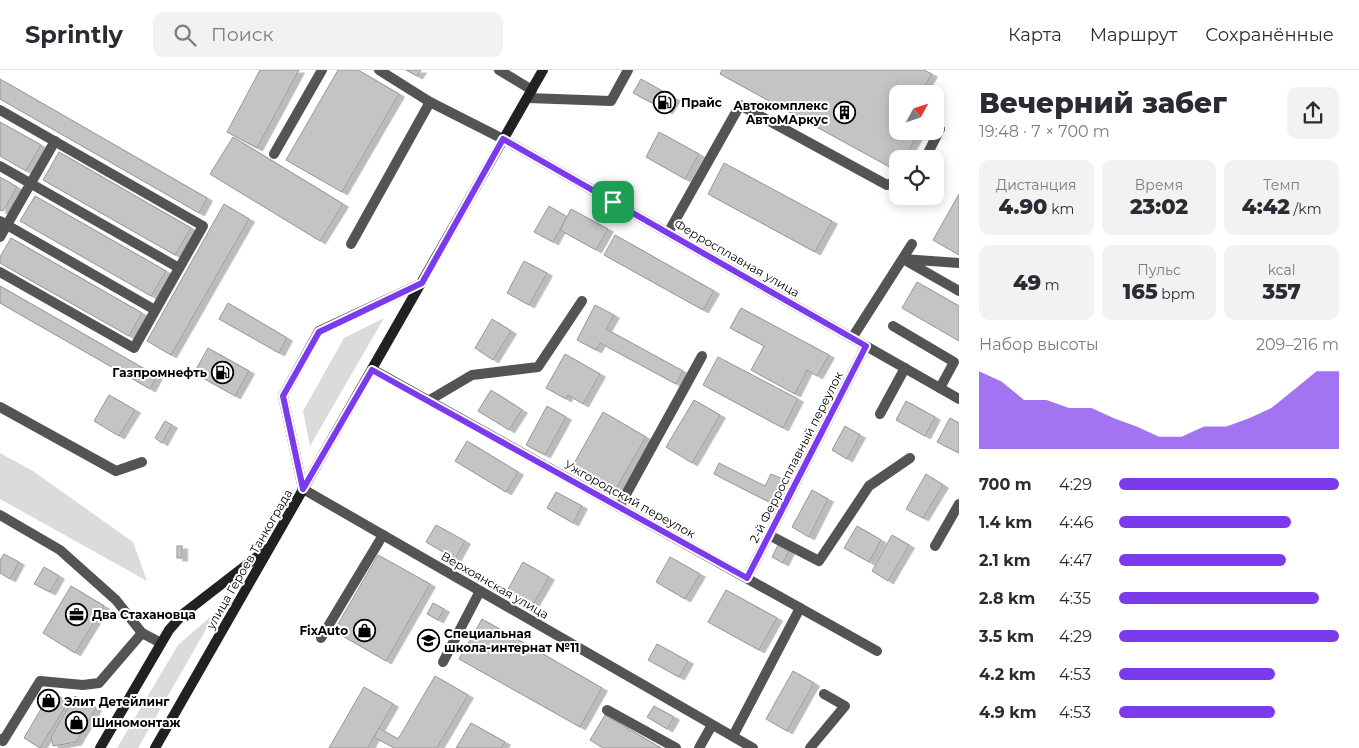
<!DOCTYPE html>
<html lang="ru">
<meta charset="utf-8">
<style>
body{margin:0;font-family:Montserrat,sans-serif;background:#f2f2f3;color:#2b2b33;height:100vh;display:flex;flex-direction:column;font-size:19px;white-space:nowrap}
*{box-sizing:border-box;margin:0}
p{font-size:16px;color:#7c7c81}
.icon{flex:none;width:28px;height:28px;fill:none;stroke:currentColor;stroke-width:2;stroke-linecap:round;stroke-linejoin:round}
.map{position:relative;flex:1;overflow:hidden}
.drawer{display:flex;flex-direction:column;background:#fff;width:400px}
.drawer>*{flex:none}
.needle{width:32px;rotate:50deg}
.fabs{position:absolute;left:889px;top:15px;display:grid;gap:10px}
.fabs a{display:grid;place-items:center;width:55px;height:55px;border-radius:10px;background:#fff;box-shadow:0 2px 12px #0003;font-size:25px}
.pin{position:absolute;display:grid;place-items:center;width:42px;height:42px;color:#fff;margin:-21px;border-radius:10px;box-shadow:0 2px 8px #0006}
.round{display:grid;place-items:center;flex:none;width:52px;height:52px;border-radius:10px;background:#f2f2f3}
.headline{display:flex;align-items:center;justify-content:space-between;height:85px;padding:0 20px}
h1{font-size:28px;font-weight:800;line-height:38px}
.figures{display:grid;grid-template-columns:repeat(3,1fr);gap:8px;height:85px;padding:5px 20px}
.figures div{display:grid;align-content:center;border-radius:10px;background:#f2f2f3;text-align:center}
.figures b{font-size:21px;font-weight:800}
.figures small{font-size:14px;font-weight:400}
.figures p{font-size:14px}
.chart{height:140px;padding:10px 20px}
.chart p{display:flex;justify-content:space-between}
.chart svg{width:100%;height:90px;margin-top:5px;fill:#7c3aed;opacity:.7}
ul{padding:0 20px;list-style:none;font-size:16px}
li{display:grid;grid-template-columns:80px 60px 1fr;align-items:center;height:38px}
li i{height:12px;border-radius:6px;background:#7c3aed}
header{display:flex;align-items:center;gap:30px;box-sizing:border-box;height:70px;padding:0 25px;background:#fff;border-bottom:1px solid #e1e1e2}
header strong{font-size:24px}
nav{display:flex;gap:28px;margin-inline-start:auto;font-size:18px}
.search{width:350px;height:45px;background:#f2f2f3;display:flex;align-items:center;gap:12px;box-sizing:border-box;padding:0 18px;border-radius:10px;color:#7c7c81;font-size:19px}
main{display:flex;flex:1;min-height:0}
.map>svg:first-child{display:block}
.green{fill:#dbdbdb}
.building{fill:#c4c4c4;stroke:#989898;filter:url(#shadow)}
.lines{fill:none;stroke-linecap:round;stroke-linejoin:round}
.lane{stroke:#545454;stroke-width:10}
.street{stroke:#545454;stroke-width:10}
.secondary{stroke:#212121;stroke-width:10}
.route-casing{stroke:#fff;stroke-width:10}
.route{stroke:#7c3aed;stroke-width:6}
.labels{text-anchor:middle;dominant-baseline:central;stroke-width:4;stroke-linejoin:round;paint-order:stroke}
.poi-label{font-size:12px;font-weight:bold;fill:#000;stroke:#fff;text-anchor:start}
.street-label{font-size:12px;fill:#000;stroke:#fff}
</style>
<header>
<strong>Sprintly</strong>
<div class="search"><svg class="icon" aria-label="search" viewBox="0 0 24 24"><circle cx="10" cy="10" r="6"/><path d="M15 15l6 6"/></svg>Поиск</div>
<nav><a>Карта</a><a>Маршрут</a><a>Сохранённые</a></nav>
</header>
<main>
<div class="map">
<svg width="959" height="678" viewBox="0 0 959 678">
<defs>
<filter id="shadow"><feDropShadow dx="5.5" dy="3" stdDeviation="0" flood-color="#0004"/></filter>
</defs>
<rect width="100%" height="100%" fill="#fff"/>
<g class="green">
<polygon points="384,248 310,376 303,341 344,268"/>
<polygon points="0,383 33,401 133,472 147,511 0,429"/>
<polygon points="216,542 138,678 117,678 178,575"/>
</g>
<g class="building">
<polygon points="260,0 299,0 257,78 227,62"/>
<polygon points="338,0 358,0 399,24 342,122 286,90"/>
<polygon points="406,0 421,0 417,6"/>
<polygon points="722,0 924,0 932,4 920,24 898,24 898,61 920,61 904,89 898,89 897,101 720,4"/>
<polygon points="0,9 207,128 199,143 0,29"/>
<polygon points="641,9 664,22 656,35 633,23"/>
<polygon points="664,22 675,28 667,41 656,35"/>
<polygon points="0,52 41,75 26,101 0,86"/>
<polygon points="659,62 699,84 685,109 646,87"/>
<polygon points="233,67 343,134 320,171 210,104"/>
<polygon points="59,82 191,158 175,185 43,110"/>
<polygon points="724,93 832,151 815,182 708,124"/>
<polygon points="0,107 17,117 3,141 0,140"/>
<polygon points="959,124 959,185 933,170"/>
<polygon points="35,126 166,201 151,226 20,151"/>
<polygon points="224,134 249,149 171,285 147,271"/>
<polygon points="549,136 567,147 553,172 534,162"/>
<polygon points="571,139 608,159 596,180 560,160"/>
<polygon points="615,165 714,221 703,240 604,185"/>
<polygon points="11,168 142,243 129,266 0,193 0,187"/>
<polygon points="524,191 547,203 529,235 507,223"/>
<polygon points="917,212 959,236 959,271 902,238"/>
<polygon points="0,216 157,306 150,319 0,233"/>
<polygon points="228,233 287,268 279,283 219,249"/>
<polygon points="595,235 614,245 606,259 683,301 676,314 600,273 596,280 577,270"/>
<polygon points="741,238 829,285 817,306 807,300 795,324 751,300 764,276 730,258"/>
<polygon points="492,249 511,261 493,290 475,278"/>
<polygon points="208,278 249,301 235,326 194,303"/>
<polygon points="565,284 600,304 583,334 568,325 566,329 546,318"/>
<polygon points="718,287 798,329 783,358 703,315"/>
<polygon points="491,320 522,340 509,360 478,341"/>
<polygon points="109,325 135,340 119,366 94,351"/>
<polygon points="694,330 720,345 692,393 666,377"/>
<polygon points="906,331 935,347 925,366 896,350"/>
<polygon points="547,336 566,347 545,385 526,375"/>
<polygon points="603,342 646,367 614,422 572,397"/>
<polygon points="950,348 959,353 959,383 937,372"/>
<polygon points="165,351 172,355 162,373 155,368"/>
<polygon points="845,356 860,365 847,389 832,380"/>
<polygon points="467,371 518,402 506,422 455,391"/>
<polygon points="719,393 765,416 771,404 783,409 771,433 714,404"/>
<polygon points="926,404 943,415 923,448 906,439"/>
<polygon points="812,420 828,429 809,467 792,457"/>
<polygon points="556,422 582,436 573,453 547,438"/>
<polygon points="436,455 465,471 455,489 426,472"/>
<polygon points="857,456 881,470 869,492 844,478"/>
<polygon points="892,465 909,475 888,511 872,501"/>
<polygon points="778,475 789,481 783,493 772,487"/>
<rect x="177" y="476" width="5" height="12"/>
<polygon points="4,484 19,492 10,509 0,503 0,490"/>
<polygon points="378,485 430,514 386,591 334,561"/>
<polygon points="670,487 700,504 685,529 656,512"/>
<polygon points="523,492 549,507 532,536 507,521"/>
<polygon points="44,497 59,506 50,522 34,514"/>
<polygon points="71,516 104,536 75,583 43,563"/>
<polygon points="726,520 777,548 759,580 708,552"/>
<polygon points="433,533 444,539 438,550 427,544"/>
<polygon points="482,549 602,618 580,657 459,589"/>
<polygon points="657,574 688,591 679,607 648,590"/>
<polygon points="793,601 814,613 787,661 766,649"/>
<polygon points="435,606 468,625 437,678 394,678 374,667 379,658 398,669"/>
<polygon points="364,617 393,634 374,667 368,678 329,678"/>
<polygon points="51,622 68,632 40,678 24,668"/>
<polygon points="75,626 96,638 76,672 53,676 51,667"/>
<polygon points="654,636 674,647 667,659 647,647"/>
<polygon points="605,645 661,678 603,678 590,670"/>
<polygon points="471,653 505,672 501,678 456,678"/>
</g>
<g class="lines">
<g class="lane">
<polyline points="379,0 430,32 503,69"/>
<polyline points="499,0 532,20"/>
<polyline points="528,28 611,31 628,0"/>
<polyline points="0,40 203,156 134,278 0,202"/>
<polyline points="274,84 322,0"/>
<polyline points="925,89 940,59"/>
<polyline points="0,96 179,198"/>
<polyline points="0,151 155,240"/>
<polyline points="668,163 740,35 887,115 898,110"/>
<polyline points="0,167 55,71"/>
<polyline points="351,174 430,32"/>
<polyline points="959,193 903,189 959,221"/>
<polyline points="893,256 954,292 940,318"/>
<polyline points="852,268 912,174"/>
<polyline points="428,331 472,305 538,297 582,231"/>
<polyline points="0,337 116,401 142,392"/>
<polyline points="880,344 905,298"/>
<polyline points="303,419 283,326 319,261 422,213"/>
<polyline points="619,437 702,286"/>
<polyline points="769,465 819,491 869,416 910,388"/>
<polyline points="321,568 383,465"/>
<polyline points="443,592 480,521"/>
<polyline points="607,640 676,678"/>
<polyline points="733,666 800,538"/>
<polyline points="0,669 3,671 40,611 83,615 99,613 142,563"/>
<polyline points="699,678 712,655"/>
<polyline points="810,678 845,636 824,624"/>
</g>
<g class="street">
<polyline points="503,69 959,329"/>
<polyline points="372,299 877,581"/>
<polyline points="303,419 753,678"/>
<polyline points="0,445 60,480 116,530 142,563 161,573"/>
<polyline points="935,476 959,434"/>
<polyline points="747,508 866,276"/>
</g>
<g class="secondary">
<polyline points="100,678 169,560 183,544 267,479"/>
<polyline points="155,678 543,0"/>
</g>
</g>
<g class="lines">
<defs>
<polygon id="route" points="503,69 866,276 747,508 372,300 303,419 283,326 319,262 422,213"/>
</defs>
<use href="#route" class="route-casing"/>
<use href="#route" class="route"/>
</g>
<defs>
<symbol id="fuel-ring" viewBox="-11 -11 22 22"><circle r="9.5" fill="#fff" stroke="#000" stroke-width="1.5"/><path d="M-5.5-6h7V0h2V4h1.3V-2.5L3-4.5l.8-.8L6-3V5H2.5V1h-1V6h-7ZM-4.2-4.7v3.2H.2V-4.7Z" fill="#000"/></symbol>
<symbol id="building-ring" viewBox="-11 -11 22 22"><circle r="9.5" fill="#fff" stroke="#000" stroke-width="1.5"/><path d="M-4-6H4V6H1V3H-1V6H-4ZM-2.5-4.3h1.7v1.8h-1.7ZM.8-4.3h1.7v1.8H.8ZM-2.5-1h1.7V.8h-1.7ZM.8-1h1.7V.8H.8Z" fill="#000"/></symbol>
<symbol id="office-ring" viewBox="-11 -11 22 22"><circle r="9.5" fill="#fff" stroke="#000" stroke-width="1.5"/><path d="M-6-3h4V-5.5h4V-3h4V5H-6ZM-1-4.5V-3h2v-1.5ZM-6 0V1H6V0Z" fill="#000"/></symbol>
<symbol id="shop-ring" viewBox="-11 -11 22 22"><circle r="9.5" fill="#fff" stroke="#000" stroke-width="1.5"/><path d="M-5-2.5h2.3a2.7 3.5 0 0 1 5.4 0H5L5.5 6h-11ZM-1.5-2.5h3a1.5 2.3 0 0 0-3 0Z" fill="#000"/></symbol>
<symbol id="school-ring" viewBox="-11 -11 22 22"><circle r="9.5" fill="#fff" stroke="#000" stroke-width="1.5"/><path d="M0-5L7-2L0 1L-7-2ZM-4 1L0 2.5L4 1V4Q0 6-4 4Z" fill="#000"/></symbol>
</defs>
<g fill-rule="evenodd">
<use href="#fuel-ring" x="652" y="20" width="25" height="25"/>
<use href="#building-ring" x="832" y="30" width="25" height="25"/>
<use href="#fuel-ring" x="210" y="290" width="25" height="25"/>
<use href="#office-ring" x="64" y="532" width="25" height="25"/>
<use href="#shop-ring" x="352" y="548" width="25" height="25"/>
<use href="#school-ring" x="416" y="558" width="25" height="25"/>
<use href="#shop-ring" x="36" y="618" width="25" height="25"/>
<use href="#shop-ring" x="64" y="640" width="25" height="25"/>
</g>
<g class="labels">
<g class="poi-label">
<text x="681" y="32">Прайс</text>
<text x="828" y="35" text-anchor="end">Автокомплекс<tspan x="828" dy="14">АвтоМАркус</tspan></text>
<text x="207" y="302" text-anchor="end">Газпромнефть</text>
<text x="92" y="544">Два Стахановца</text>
<text x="348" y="560" text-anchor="end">FixAuto</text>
<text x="444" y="563">Специальная<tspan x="444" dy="14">школа-интернат №11</tspan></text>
<text x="64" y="631">Элит Детейлинг</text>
<text x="92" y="652">Шиномонтаж</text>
</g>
<g class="street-label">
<text transform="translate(737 188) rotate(30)">Ферросплавная улица</text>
<text transform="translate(796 387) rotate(-63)">2-й Ферросплавный переулок</text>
<text transform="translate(630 429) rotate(29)">Ужгородский переулок</text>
<text transform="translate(249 489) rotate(-60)">улица Героев Танкограда</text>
<text transform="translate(495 515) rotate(30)">Верхоянская улица</text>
</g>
</g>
</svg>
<div class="fabs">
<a><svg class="needle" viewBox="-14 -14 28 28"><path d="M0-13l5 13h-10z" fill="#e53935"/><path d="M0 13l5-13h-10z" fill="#7c7c81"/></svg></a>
<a><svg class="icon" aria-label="locate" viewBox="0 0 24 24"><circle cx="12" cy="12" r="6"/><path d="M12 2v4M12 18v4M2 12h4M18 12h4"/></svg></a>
</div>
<div class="pin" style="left:613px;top:132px;background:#1e9e55"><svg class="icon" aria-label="arrive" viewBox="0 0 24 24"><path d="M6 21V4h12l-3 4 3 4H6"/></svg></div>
</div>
<section class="drawer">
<div class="headline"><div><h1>Вечерний забег</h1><p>19:48 · 7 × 700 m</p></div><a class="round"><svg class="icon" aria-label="share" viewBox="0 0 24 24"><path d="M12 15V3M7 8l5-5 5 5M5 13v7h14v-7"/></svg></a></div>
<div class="figures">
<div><p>Дистанция</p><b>4.90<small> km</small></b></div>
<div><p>Время</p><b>23:02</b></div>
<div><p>Темп</p><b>4:42<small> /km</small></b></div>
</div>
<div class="figures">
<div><b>49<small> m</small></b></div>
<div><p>Пульс</p><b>165<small> bpm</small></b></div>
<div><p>kcal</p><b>357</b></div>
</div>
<div class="chart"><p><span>Набор высоты</span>209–216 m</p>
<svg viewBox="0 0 160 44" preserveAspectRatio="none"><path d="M0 44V6L10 11L20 20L30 20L40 24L50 24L60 29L70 33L80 38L90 38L100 33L110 33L120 29L130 24L140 15L150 6L160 6V44z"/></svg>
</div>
<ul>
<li><b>700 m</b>4:29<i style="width:100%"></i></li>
<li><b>1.4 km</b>4:46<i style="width:78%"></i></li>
<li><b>2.1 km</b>4:47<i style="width:76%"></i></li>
<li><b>2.8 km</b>4:35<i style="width:91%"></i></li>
<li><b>3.5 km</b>4:29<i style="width:100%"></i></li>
<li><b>4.2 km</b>4:53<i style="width:71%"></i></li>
<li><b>4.9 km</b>4:53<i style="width:71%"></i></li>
</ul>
</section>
</main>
